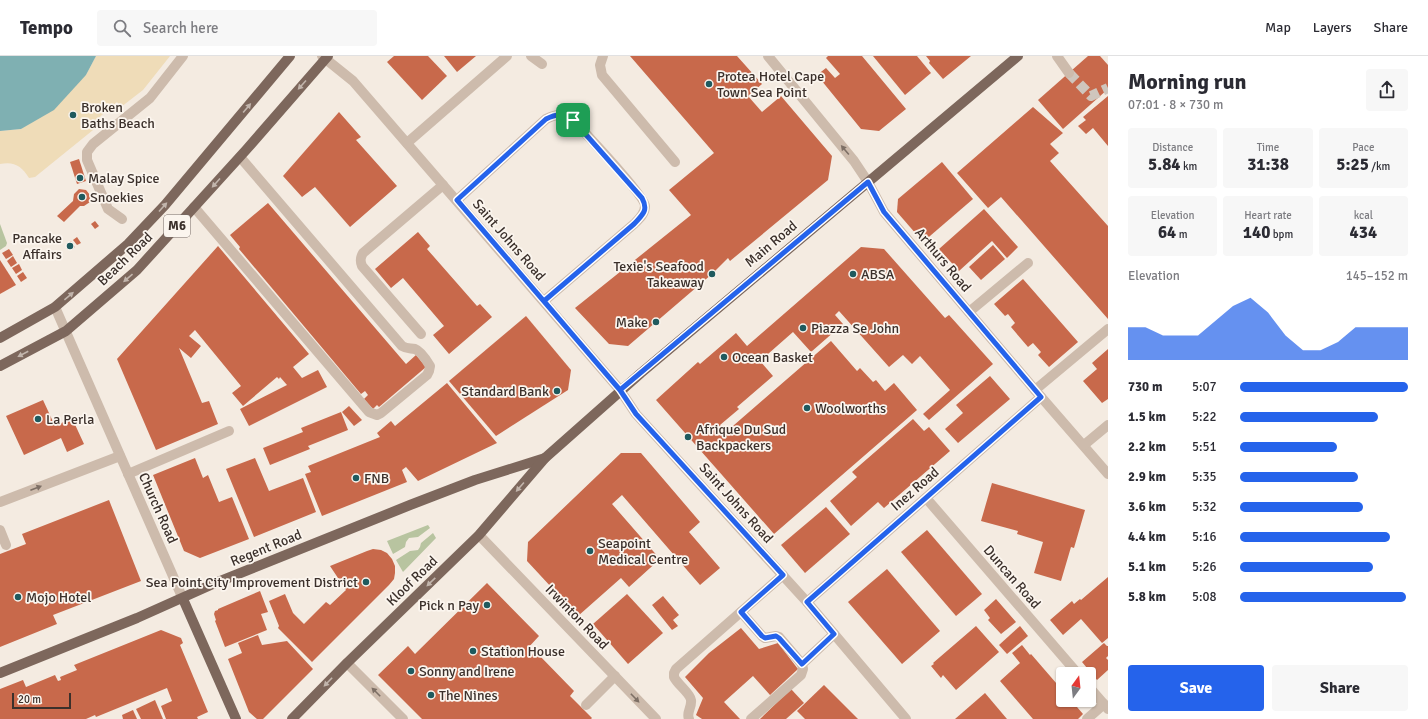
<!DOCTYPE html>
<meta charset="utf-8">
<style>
body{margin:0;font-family:Signika,sans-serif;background:#f7f7f7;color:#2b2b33;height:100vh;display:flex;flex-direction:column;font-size:15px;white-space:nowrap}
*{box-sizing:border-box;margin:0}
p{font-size:13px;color:#7c7c81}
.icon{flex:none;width:22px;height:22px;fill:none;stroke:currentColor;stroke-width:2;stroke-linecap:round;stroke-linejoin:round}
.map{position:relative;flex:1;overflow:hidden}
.drawer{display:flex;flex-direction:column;background:#fff;width:320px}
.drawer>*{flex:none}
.needle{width:26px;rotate:15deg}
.buttons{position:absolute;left:1056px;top:611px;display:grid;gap:8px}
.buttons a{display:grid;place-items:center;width:40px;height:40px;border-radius:4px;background:#fff;box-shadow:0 1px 3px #0004;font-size:20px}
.scale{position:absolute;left:12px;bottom:10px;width:59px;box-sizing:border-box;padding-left:4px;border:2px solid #3b302b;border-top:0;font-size:11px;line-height:14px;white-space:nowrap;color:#3b302b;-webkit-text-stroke:3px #fbf5ee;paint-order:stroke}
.pin{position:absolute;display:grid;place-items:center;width:34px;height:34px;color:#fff;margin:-17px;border-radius:8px;box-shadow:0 2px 6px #0006}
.round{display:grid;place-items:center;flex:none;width:42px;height:42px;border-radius:4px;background:#f7f7f7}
.overview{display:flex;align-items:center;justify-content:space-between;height:68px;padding:0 20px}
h1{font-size:22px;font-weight:800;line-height:30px}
.metrics{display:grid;grid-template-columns:repeat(3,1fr);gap:6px;height:68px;padding:4px 20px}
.metrics div{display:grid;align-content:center;border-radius:4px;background:#f7f7f7;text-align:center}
.metrics b{font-size:17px;font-weight:800}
.metrics small{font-size:11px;font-weight:400}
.metrics p{font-size:11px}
.chart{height:112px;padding:8px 20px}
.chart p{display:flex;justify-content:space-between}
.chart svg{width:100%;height:72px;margin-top:4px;fill:#2563eb;opacity:.7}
.cta{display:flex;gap:8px;margin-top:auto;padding:8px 20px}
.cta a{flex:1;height:46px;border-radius:4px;background:#2563eb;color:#fff;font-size:16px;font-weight:800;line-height:46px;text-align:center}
.cta a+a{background:#f7f7f7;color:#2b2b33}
ul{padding:0 20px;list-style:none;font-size:13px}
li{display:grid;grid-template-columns:64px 48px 1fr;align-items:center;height:30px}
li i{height:10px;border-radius:5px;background:#2563eb}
header{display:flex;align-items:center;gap:24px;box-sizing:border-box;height:56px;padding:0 20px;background:#fff;border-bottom:1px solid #e1e1e2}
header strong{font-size:19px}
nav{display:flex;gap:22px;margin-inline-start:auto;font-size:14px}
.search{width:280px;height:36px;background:#f7f7f7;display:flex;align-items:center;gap:10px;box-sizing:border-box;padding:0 14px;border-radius:4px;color:#7c7c81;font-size:15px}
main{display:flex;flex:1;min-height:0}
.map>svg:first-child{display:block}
.green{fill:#b8c4a0}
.sand{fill:#efdcb8}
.water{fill:#7fb0b2}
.building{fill:#c8694b}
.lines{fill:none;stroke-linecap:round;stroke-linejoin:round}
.minor-tunnel{stroke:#cfc6bd;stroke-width:10;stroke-dasharray:10 5;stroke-linecap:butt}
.minor{stroke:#cdbbac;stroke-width:10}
.major{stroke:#7d675c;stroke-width:10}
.oneway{fill:#c2b5ac}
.oneway2{fill:#7d6f65}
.route-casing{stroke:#fff;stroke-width:8}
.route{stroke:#2563eb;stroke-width:5}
.poi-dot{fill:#1f5a5e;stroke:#fbf5ee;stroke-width:1.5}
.labels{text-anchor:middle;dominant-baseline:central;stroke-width:3.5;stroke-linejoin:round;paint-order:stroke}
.shield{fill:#fbf5ee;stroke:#756b66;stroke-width:1}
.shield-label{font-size:13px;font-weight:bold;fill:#3b302b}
.poi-label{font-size:14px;fill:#3b302b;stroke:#fbf5ee;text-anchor:start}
.street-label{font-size:14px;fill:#3b302b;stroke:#fbf5ee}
</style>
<header>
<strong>Tempo</strong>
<div class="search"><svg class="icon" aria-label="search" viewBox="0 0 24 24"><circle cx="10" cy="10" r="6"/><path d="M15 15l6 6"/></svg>Search here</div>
<nav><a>Map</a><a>Layers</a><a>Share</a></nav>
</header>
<main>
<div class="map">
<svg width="1108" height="663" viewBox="0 0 1108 663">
<rect width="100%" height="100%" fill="#f4ebe1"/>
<g class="green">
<polygon points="0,168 7,187 6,190 0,194"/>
<polygon points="428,469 430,472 418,481 409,482 406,486 405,491 393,498 387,485"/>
<polygon points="433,477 436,482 403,516 396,504 410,495 418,494 420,491 421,487"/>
</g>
<path class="sand" d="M96 0H170L143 34 121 51 117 46 95 65 98 70 35 121 29 122C22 110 14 105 0 108V75L21 73 86 19Z"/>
<polygon class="water" points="0,0 96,0 86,19 54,54 21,73 0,75"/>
<g class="building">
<polygon points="394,0 428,0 447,20 422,44 387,6"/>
<polygon points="444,0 476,0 457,16"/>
<polygon points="630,0 737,0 762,28 748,40 762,56 781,40 832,100 828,124 730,205 728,202 712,218 628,290 609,288 575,252 691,159 669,134 714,97"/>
<polygon points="828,0 862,0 906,53 879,75 861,73 817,19 826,12 835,22 840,18 826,2"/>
<polygon points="873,0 917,0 931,17 905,39"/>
<polygon points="926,0 971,0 943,23 929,7 930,5"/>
<polygon points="1088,0 1100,0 1108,9 1108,33 1063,73 1038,44"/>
<polygon points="1108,40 1108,90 1093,72 1086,78 1078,70 1086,64 1083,61"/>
<polygon points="1033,51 1063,77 1050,88 1059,97 1050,105 1108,170 1108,263 1001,141 988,152 957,117"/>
<polygon points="339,56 361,81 356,84 397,130 350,171 315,131 302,141 283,120"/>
<polygon points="79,103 86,125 77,128 70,106"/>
<polygon points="942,106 973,143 923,186 897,156 898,143"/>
<polygon points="79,133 86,134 90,139 90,146 84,150 80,150 64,166 57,160 73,145 74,138"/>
<polygon points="268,147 406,308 416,299 426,311 379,351 377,349 373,353 364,343 368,339 365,335 361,338 239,193 240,191 230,179"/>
<polygon points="984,153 1018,191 1007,202 992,185 959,215 939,193"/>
<polygon points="95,165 99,170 95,173 91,168"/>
<polygon points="418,176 430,190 427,193 477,250 480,248 492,261 449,298 433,279 444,270 403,222 391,232 375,213"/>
<polygon points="77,181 81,187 77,189 73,184"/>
<polygon points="71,185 75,191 71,194 67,188"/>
<polygon points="993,189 1005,203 981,224 969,211"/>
<polygon points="218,190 309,298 293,311 302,322 318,314 327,331 249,370 240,353 287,329 280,321 279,323 277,321 243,350 232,337 241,330 195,274 189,280 201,290 191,302 179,292 202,347 209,345 218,368 156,394 117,303"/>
<polygon points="861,191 884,193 945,262 949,259 993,308 929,364 923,358 950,334 920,300 912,308 903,299 889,311 839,255 835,259 843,268 811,296 793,276 760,305 773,320 737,351 739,353 720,369 726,376 831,285 857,315 860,312 873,326 876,324 885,335 894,327 917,354 774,478 656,344 698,306 700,308 736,277 747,290"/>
<polygon points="9,193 13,199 6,203 2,197"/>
<polygon points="13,200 17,207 11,211 7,205"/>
<polygon points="0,204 16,229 0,238"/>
<polygon points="19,208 22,214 16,218 12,212"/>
<polygon points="23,216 27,222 21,226 17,220"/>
<polygon points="1023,223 1078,286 1049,311 1038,299 1041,296 1033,287 1028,291 1011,271 1015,267 1008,258 1005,260 994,248"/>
<polygon points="526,260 571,314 568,334 496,380 449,325"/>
<polygon points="1108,293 1108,343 1102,347 1083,325 1097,313 1092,307"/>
<polygon points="990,320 1010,343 958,387 945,373 963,357 956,349"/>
<polygon points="447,327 497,387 418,425 406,411 402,414 407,426 322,460 305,418 311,416 308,410 380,381 377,377 391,365 395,370"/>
<polygon points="43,344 55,370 72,362 84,388 67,396 61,382 24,399 6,360"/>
<polygon points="349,350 362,364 354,370 342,356"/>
<polygon points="341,356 348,374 308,390 310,393 270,409 263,392 303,376 301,372"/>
<polygon points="913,363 924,375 929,371 950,395 884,452 878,446 851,470 830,445 857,421 852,416"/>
<polygon points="621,397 641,397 700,466 689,476 720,512 700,529 622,439 612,448 660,503 629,531 621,522 578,560 527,505 528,486"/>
<polygon points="195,402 203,422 208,419 219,446 232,441 249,483 200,502 184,495 153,419"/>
<polygon points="255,402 269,435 303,422 316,456 254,481 226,413"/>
<polygon points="992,427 1085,454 1074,492 1071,491 1061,525 1034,517 1043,486 1017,478 1018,475 981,465"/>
<polygon points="109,444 141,525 53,559 57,568 0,591 0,498 26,488 22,478"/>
<polygon points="826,451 850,478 805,517 781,489"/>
<polygon points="927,474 982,538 956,560 901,496"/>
<polygon points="373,493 381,494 387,497 392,503 395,510 395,517 394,523 389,529 312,606 278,572 279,570 269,545 285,538 293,557 304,568 326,546 330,549 346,534 330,510 367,495"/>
<polygon points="887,513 940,575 902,608 848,546"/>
<polygon points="1108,521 1108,582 1102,587 1081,563 1063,579 1050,564 1072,545 1074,548 1080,543 1081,544"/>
<polygon points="487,527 539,580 527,593 535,601 538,598 574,635 570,640 592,662 591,663 422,663 378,619 408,590 415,598"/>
<polygon points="260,535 268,556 261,558 267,574 225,591 215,565 216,564 214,558 215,555 218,554 218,553"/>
<polygon points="627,538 663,577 628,608 593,568"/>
<polygon points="663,540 679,559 673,564 678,570 672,574 652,549"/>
<polygon points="996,543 1016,566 1001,578 988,564 990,562 984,554"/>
<polygon points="976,570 999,596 956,634 943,619 941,622 931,610 934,608 933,607"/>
<polygon points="1020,570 1028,580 1007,598 999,589"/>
<polygon points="741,572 759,593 778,587 798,613 770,639 753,620 724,646 740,663 702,663 696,659 703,642 685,621 709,597"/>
<polygon points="161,574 181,582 183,587 180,589 208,656 197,661 198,663 166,663 161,650 172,645 167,632 96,661 95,659 86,663 0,663 0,633 23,624 26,631 55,619 58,625 61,624 60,621 77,614 74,609"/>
<polygon points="258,579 262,589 287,585 313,613 263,663 257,663 249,656 228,603 242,597 238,587"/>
<polygon points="1104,587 1107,590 1108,590 1108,600 1106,602 1108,604 1108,614 1097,624 1082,606"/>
<polygon points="1022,589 1030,599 1031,598 1063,635 1063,644 1071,644 1083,658 1078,663 1033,663 1000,625 1020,607 1012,597"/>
<polygon points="824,629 858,663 805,663 797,655"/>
<polygon points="791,633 804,647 786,663 760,663"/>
<polygon points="985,637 1007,663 955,663"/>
<polygon points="155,644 163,663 141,663 136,653"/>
<polygon points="133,654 137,663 123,663 122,659"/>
</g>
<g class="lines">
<polyline class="minor-tunnel" points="1069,17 1091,40 1108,32"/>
<g class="minor">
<polyline points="322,0 353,25 620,334 636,358 807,546 906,663"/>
<polyline points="531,0 542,8"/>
<polyline points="603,0 600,9 602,19 675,106"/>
<polyline points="768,0 854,105 868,126 884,156 1035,334 1108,418"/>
<polyline points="1057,0 1069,17"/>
<polyline points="407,87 507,0"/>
<path d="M457 144 546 63C558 57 562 58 573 64 584 76 645 140 645 150 645 158 639 163 634 168L544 245"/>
<path d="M194 151 369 356 377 359 381 357 427 319 429 315 430 310C427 305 421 295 415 293 410 292 407 293 402 290L240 101"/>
<polyline points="122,163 108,153 87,104 87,96 93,88 150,42 183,0"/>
<polyline points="55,251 183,543"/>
<polyline points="969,256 1028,207"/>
<path d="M421 278 362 210C360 205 360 202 363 197L443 129"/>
<polyline points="1035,334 1108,273"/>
<polyline points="1084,389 1108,369"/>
<polyline points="128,418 229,375"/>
<polyline points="926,442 1078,618"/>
<polyline points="0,446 120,400"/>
<polyline points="0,474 6,489"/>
<polyline points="479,479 656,663"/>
<polyline points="807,546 1041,341"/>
<polyline points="741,556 762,580 765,582 776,580 779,581 802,608"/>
<polyline points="347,607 403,663"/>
<polyline points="1089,631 1108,653"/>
<polyline points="586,649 615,620"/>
<path d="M689 663C686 656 692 652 691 644 690 637 677 628 674 621V617L676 613 783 519"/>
<polyline points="751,663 801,619 803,613 802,608 834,578"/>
<polyline points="1087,663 1104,648"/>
</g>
<g class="major">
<polyline points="0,282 55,251 128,188 165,149 290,0"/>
<polyline points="0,310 66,275 137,214 246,94 328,0"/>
<polyline points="183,543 236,663"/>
<polyline points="0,617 137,562 213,528 410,449 475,424 545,402"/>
<polyline points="292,663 347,607 479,479 545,402 641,317 1018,0"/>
</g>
</g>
<defs><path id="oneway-solid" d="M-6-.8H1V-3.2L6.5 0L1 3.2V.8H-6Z"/></defs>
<g class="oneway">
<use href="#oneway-solid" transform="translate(302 29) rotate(132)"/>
<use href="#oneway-solid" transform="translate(247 52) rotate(-50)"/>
<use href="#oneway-solid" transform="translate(216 127) rotate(132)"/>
<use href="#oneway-solid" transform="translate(163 151) rotate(-48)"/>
<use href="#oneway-solid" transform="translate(128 222) rotate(139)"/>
<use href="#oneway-solid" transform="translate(69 240) rotate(-40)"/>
<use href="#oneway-solid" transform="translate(23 298) rotate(152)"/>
<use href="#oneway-solid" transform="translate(520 431) rotate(131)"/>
<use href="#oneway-solid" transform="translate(431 526) rotate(136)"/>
<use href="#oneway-solid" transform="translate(328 626) rotate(134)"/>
</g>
<g class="oneway2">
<use href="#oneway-solid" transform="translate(845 94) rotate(-130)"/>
<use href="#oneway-solid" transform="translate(36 432) rotate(-21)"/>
<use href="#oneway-solid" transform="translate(376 636) rotate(-135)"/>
<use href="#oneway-solid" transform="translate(635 642) rotate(46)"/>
</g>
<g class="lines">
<defs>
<path id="route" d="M573 64 642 142C649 155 642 159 634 168L544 245 620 334 636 358 783 519 741 556 762 580 765 582 776 580 779 582 802 608 834 578 807 546 1041 341 884 156 868 126 620 334 457 144 546 63C558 57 562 58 573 64"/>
</defs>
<use href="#route" class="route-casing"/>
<use href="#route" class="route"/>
</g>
<g class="poi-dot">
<circle cx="709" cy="28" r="4"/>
<circle cx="73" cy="59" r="4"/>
<circle cx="80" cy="122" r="4"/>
<circle cx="82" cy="141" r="4"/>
<circle cx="70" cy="190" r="4"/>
<circle cx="712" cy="218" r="4"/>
<circle cx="853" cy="218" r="4"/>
<circle cx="656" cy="266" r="4"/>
<circle cx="803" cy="272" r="4"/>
<circle cx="724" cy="301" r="4"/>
<circle cx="557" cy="335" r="4"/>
<circle cx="807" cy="352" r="4"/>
<circle cx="38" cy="363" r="4"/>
<circle cx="688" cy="381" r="4"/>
<circle cx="356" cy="422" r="4"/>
<circle cx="590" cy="495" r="4"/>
<circle cx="366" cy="526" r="4"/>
<circle cx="18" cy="541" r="4"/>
<circle cx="487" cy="549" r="4"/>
<circle cx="473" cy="595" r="4"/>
<circle cx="411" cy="615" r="4"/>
<circle cx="431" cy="639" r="4"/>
</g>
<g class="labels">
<rect class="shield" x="164" y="159" width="26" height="22" rx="3"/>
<g class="shield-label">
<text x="177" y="170">M6</text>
</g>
<g class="poi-label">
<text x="717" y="20">Protea Hotel Cape<tspan x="717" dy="16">Town Sea Point</tspan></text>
<text x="81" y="51">Broken<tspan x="81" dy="16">Baths Beach</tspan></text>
<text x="88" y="122">Malay Spice</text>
<text x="90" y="141">Snoekies</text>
<text x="62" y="182" text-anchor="end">Pancake<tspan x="62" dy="16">Affairs</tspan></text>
<text x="704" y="210" text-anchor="end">Texie's Seafood<tspan x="704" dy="16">Takeaway</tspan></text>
<text x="861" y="218">ABSA</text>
<text x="648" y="266" text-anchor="end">Make</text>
<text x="811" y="272">Piazza Se John</text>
<text x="732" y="301">Ocean Basket</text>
<text x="549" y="335" text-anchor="end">Standard Bank</text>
<text x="815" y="352">Woolworths</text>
<text x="46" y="363">La Perla</text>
<text x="696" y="373">Afrique Du Sud<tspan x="696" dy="16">Backpackers</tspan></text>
<text x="364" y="422">FNB</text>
<text x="598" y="487">Seapoint<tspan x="598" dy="16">Medical Centre</tspan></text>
<text x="358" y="526" text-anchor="end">Sea Point City Improvement District</text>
<text x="26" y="541">Mojo Hotel</text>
<text x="479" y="549" text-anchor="end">Pick n Pay</text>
<text x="481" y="595">Station House</text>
<text x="419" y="615">Sonny and Irene</text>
<text x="439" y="639">The Nines</text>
</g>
<g class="street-label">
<text transform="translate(509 184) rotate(49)">Saint Johns Road</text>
<text transform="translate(771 188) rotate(-40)">Main Road</text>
<text transform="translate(125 203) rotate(-44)">Beach Road</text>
<text transform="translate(943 204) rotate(50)">Arthurs Road</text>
<text transform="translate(915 433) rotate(-41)">Inez Road</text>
<text transform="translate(736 447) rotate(48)">Saint Johns Road</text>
<text transform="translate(158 452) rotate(66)">Church Road</text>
<text transform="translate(266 492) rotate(-22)">Regent Road</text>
<text transform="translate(1012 521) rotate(49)">Duncan Road</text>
<text transform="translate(412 525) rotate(-44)">Kloof Road</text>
<text transform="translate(577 561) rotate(46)">Irwinton Road</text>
</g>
</g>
</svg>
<div class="buttons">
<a><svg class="needle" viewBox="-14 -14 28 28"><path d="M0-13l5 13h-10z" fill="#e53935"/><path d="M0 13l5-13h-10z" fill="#7c7c81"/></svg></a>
</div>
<div class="scale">20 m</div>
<div class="pin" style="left:573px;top:64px;background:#1e9e55"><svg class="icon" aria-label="arrive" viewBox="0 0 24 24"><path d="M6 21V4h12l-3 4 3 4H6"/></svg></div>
</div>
<section class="drawer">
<div class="overview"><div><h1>Morning run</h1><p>07:01 · 8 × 730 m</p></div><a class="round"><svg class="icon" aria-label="share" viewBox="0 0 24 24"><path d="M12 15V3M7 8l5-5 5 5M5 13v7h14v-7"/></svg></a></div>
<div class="metrics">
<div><p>Distance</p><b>5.84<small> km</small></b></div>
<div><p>Time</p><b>31:38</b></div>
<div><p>Pace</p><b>5:25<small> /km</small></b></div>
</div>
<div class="metrics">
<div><p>Elevation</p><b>64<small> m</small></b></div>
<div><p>Heart rate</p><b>140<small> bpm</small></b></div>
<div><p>kcal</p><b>434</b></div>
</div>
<div class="chart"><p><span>Elevation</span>145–152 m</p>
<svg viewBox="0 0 160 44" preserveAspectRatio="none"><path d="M0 44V24L10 24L20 29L30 29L40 29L50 20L60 11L70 6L80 15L90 29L100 38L110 38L120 33L130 24L140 24L150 24L160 24V44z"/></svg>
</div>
<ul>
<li><b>730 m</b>5:07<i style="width:100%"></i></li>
<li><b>1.5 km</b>5:22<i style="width:82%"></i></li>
<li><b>2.2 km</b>5:51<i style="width:58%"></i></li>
<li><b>2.9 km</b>5:35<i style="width:70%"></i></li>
<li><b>3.6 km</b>5:32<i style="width:73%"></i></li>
<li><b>4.4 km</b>5:16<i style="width:89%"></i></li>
<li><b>5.1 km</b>5:26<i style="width:79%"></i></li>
<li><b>5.8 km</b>5:08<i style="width:99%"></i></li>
</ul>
<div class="cta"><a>Save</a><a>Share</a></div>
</section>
</main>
